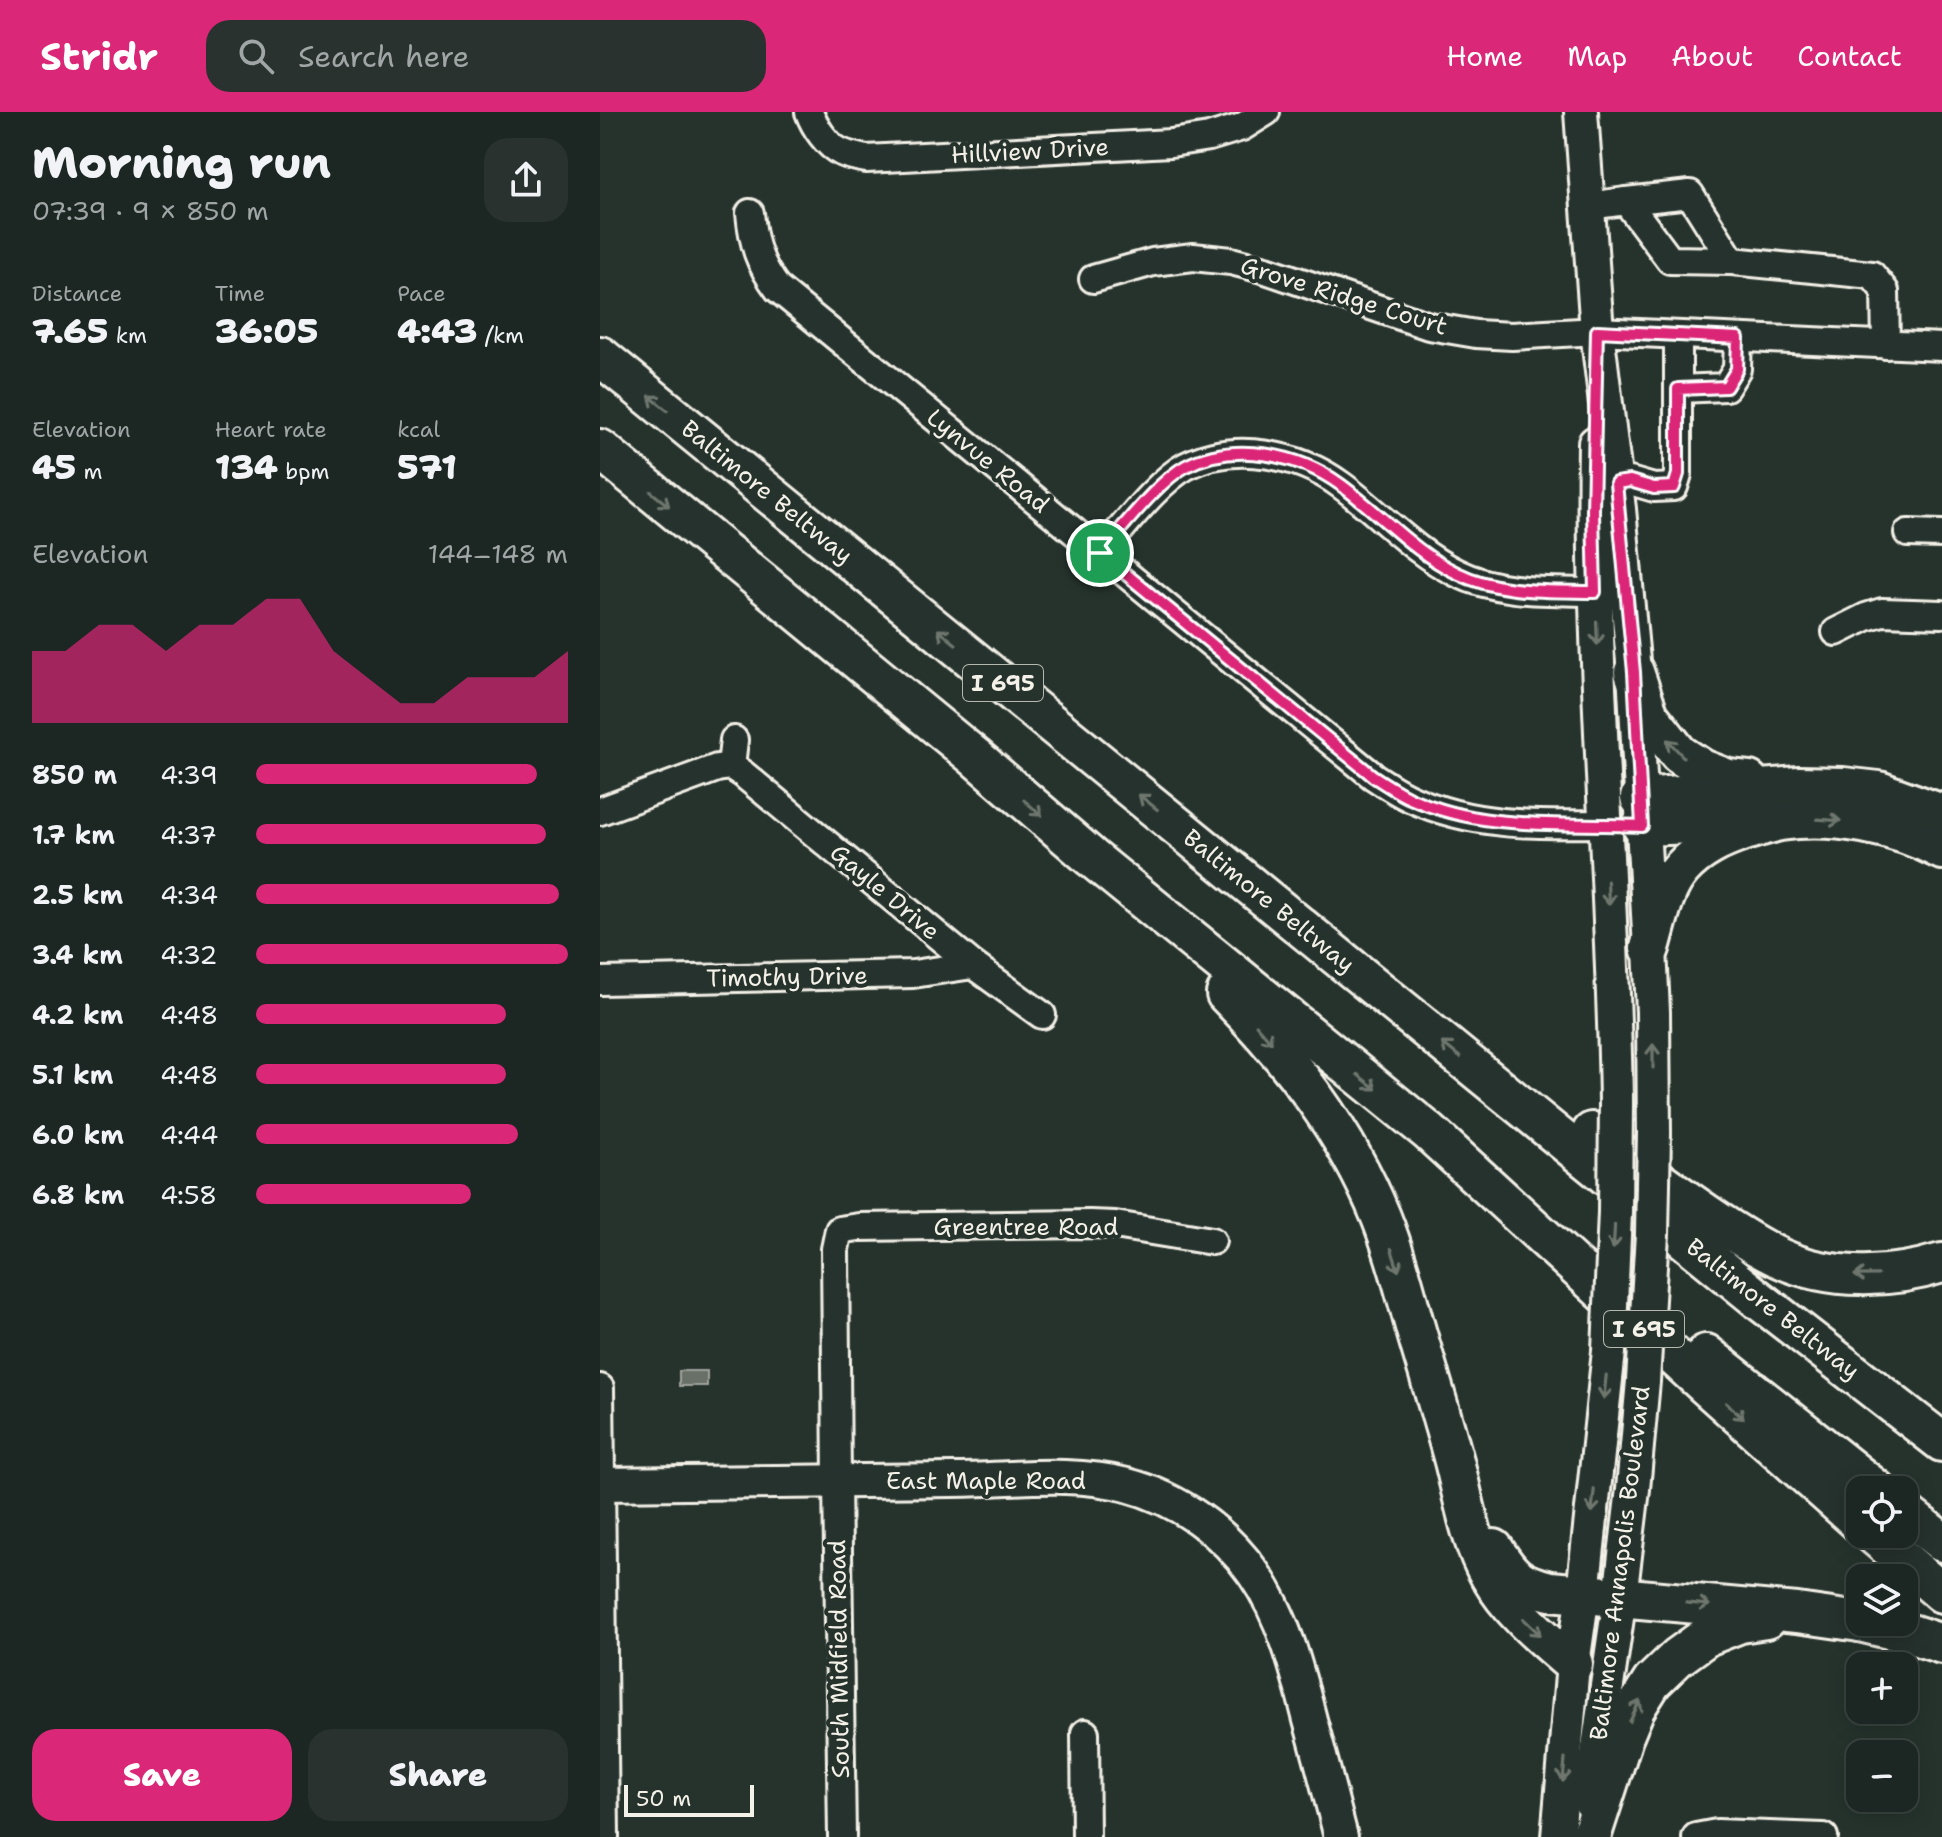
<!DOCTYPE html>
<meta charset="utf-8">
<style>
body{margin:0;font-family:"Shantell Sans",sans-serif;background:#29322f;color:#f1f3f6;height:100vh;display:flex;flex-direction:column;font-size:30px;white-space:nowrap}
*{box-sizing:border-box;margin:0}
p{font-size:26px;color:#a0a5a5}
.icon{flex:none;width:44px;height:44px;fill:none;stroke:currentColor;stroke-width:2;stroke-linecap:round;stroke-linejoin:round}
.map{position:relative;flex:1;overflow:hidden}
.side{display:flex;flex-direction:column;background:#1c2622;width:600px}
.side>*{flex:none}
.tools{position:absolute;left:1246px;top:1364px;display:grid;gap:16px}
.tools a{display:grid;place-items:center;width:72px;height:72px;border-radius:16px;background:#1c2622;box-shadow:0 4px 20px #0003,0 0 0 2px #3a4340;font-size:40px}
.scale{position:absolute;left:24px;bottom:20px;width:130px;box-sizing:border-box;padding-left:8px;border:4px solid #f4f1e8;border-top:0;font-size:22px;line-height:28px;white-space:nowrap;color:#f4f1e8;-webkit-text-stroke:6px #26332d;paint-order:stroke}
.pin{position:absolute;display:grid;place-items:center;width:68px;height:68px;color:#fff;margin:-34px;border:4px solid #fff;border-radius:50%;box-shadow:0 2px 8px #0007}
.round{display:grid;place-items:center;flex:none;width:84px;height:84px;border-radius:24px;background:#29322f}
.headline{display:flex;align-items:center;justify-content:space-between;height:136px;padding:0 32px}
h1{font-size:44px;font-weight:800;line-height:60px}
.stats{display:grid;grid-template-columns:repeat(3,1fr);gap:12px;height:136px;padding:8px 32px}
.stats div{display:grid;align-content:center}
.stats b{font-size:34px;font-weight:800}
.stats small{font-size:22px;font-weight:400}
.stats p{font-size:22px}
.chart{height:224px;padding:16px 32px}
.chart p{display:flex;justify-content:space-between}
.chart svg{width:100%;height:144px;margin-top:8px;fill:#db2777;opacity:.7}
.action{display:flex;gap:16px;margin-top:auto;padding:16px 32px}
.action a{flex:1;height:92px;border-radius:24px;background:#db2777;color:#fff;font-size:32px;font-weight:800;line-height:92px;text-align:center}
.action a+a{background:#29322f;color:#f1f3f6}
ul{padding:0 32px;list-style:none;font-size:26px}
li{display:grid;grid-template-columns:128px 96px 1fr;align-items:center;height:60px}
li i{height:20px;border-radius:10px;background:#db2777}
header{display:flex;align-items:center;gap:48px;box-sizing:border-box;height:112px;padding:0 40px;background:#db2777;color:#fff}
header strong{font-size:38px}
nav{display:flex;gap:44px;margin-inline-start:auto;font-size:28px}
.search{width:560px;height:72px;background:#29322f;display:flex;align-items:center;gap:20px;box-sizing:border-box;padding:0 28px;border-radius:24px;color:#a0a5a5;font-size:30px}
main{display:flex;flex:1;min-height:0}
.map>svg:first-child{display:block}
.water{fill:#676f68;stroke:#9fa39b;stroke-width:2}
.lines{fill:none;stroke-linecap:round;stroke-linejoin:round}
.minor-casing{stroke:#f4f1e8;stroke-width:32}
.major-casing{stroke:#f4f1e8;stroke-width:38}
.highway-casing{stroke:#f4f1e8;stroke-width:44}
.minor{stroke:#26332d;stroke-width:26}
.major{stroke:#26332d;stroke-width:32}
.highway{stroke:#26332d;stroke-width:38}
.major-bridge-casing{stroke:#f4f1e8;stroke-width:38;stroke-linecap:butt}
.major-bridge{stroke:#26332d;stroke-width:32}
.oneway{stroke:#6e766e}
.route-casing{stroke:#fff;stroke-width:16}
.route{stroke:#db2777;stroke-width:10}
.labels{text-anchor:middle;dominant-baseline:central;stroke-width:8;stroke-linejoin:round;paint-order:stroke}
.shield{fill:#26332d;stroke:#b6b8b0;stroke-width:2}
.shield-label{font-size:22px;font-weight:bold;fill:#f4f1e8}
.street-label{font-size:24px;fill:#f4f1e8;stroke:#26332d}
</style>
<header>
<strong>Stridr</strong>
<div class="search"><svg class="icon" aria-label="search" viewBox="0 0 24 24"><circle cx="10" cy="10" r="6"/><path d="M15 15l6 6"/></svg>Search here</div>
<nav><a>Home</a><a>Map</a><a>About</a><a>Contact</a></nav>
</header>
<main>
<section class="side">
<div class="headline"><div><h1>Morning run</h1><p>07:39 · 9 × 850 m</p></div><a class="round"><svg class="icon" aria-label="share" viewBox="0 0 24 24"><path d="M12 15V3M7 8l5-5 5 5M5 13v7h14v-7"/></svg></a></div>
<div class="stats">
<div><p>Distance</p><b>7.65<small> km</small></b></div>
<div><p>Time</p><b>36:05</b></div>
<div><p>Pace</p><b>4:43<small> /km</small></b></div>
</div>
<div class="stats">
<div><p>Elevation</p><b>45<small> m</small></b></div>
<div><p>Heart rate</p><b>134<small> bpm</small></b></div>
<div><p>kcal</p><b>571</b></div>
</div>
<div class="chart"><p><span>Elevation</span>144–148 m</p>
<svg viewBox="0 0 160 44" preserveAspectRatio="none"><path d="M0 44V22L10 22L20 14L30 14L40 22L50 14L60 14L70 6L80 6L90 22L100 30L110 38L120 38L130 30L140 30L150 30L160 22V44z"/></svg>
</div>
<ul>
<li><b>850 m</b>4:39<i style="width:90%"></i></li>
<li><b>1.7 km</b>4:37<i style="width:93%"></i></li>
<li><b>2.5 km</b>4:34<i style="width:97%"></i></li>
<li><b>3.4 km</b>4:32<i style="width:100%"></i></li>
<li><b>4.2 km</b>4:48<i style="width:80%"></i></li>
<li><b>5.1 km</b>4:48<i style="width:80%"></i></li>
<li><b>6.0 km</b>4:44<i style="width:84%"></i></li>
<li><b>6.8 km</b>4:58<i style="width:69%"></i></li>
</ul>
<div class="action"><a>Save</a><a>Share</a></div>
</section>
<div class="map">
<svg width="1342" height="1725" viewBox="0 0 1342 1725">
<rect width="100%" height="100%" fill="#26332d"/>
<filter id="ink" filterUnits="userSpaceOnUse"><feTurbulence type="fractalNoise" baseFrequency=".0125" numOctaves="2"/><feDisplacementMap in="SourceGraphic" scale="16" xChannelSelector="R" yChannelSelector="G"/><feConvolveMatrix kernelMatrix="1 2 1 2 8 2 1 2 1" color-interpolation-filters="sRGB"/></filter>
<g filter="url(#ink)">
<rect class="water" x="79" y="1259" width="28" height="15"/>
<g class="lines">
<defs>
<g id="minor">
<path d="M209 0C214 14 227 34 241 40 249 44 258 45 266 47L571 31 609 25 642 15 666 0"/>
<polyline points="1026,89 1090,82 1132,149"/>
<polyline points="988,94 1026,89 1070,148 1132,149 1272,163 1285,179 1286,233"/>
<path d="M150 101C153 132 159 152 178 177L773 664C785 672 797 680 810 686 873 715 937 713 1004 712"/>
<polyline points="493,167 553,150 593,145 631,149 666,158 829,214 876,222 912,224 997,219 1342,235"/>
<polyline points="1078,277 1126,275 1137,257 1138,226"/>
<polyline points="1016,371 1030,369 1054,376 1074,375 1078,362 1078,223"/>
<polyline points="1308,421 1342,422"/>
<path d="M500 441C523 416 557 370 586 354 634 329 699 342 741 373 781 402 813 440 857 461 899 482 950 479 995 480"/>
<polyline points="1236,520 1266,505 1282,500 1342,502"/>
<polyline points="131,654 134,628"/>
<polyline points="0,699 117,656 131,654 143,662 373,853 442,903"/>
<polyline points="0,869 313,862 373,853"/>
<polyline points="0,1276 5,1725"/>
<polyline points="485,1621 486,1725"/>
<polyline points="242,1725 237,1369 235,1137 239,1118 259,1115 490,1112 515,1113 612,1129"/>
<polyline points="1096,1725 1117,1721 1224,1725"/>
</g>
<g id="major">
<polyline points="981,0 997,219 1019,397 1034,560 1050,836 1053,900 1054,1022"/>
<path d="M995 331C991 551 1013 771 1016 991"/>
<path d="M0 1372C117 1371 234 1369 352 1368 409 1368 471 1358 527 1373 577 1386 624 1419 654 1462 684 1505 697 1557 710 1608 721 1647 731 1686 741 1725"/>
<polyline points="990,1690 1020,1485 1033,1377 1043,1269"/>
<polyline points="958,1725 973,1552 983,1481 1009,1239"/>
</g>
<g id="highway">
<polyline points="0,244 1159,1188 1342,1330"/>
<polyline points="0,337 375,645 492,746 829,1020 1105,1273 1260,1411"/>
<polyline points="1034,560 1049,604 1079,642 1102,657 1128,667 1149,669"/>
<polyline points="1040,686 1199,674 1243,675 1279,679 1342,702"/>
<polyline points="1042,714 1143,710"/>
<path d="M1050 836C1058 809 1063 777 1082 756 1099 737 1121 727 1145 719 1156 716 1169 711 1180 709 1234 701 1294 713 1342 738"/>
<path d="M626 882C690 947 746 1019 781 1105 795 1140 805 1178 815 1215 828 1260 842 1304 854 1349 864 1388 870 1429 890 1464 910 1499 943 1526 973 1552"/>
<path d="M992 1020C1033 1050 1074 1080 1117 1109 1137 1122 1158 1136 1180 1146 1230 1169 1291 1167 1342 1151"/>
<polyline points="1106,1242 1277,1378"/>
<polyline points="1304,1400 1342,1430"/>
<polyline points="1273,1422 1342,1481"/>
<path d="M894 1437C911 1464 918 1472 950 1479L1197 1501 1260 1510"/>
<polyline points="1260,1510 1314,1523 1342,1532"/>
<polyline points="991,1725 1023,1626 1035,1597 1052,1570 1078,1545 1107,1524 1140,1511 1166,1507"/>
</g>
</defs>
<use href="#minor" class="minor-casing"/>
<use href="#major" class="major-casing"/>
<use href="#highway" class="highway-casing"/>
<use href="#minor" class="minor"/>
<use href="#major" class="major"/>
<use href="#highway" class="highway"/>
<defs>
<g id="major-bridge">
<polyline points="1009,1239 1015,1100 1016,991"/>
<polyline points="1043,1269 1052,1122 1054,1022"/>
</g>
</defs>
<use href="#major-bridge" class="major-bridge-casing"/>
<use href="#major-bridge" class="major-bridge"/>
</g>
<defs><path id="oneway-shaft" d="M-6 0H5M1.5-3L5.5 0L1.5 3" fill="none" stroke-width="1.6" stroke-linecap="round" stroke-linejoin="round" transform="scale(2)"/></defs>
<g class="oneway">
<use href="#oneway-shaft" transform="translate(58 291) rotate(-141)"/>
<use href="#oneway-shaft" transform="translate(60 387) rotate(39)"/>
<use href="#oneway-shaft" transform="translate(997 521) rotate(88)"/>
<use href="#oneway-shaft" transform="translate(347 525) rotate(-141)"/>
<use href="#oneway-shaft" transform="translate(1075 636) rotate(-133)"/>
<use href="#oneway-shaft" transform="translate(548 690) rotate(-141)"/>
<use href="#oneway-shaft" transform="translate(433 696) rotate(41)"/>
<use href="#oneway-shaft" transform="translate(1229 708) rotate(4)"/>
<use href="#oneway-shaft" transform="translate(1008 781) rotate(87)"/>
<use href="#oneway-shaft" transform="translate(664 922) rotate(49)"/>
<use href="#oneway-shaft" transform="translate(851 938) rotate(-141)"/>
<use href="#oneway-shaft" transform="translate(1053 944) rotate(-90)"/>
<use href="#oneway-shaft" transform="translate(767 970) rotate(39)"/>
<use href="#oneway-shaft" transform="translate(1014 1125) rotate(93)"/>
<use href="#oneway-shaft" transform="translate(795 1148) rotate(72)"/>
<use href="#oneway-shaft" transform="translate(1266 1163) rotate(179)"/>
<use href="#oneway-shaft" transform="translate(1005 1275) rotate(96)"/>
<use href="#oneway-shaft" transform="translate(1135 1299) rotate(42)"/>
<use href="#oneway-shaft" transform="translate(993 1389) rotate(96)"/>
<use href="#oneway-shaft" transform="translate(1098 1492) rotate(5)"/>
<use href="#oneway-shaft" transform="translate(932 1515) rotate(44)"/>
<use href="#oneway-shaft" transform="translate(1035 1599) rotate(-64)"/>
<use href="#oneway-shaft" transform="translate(964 1658) rotate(95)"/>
</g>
</g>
<g class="lines" filter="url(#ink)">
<defs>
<path id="route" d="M997 219 1138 226 1137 257 1126 275 1078 277V362L1074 375 1054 376 1030 369 1016 371 1034 560 1042 714C962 710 886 720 810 686 797 680 785 672 773 664L500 441C523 416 557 370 586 354 634 329 699 342 741 373 781 402 813 440 857 461 899 482 950 479 995 480L993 399Z"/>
</defs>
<use href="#route" class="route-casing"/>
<use href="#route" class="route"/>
</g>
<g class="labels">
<g class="shield">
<rect x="363" y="553" width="80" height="36" rx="6"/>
<rect x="1004" y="1199" width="80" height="36" rx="6"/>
</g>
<g class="shield-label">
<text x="403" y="571">I 695</text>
<text x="1044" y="1217">I 695</text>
</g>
<g class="street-label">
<text transform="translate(430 39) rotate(-3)">Hillview Drive</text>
<text transform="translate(744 184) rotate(17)">Grove Ridge Court</text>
<text transform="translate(388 349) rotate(39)">Lynvue Road</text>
<text transform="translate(167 380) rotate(39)">Baltimore Beltway</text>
<text transform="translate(285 780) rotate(40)">Gayle Drive</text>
<text transform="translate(669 789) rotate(39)">Baltimore Beltway</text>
<text transform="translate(187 865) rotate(-1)">Timothy Drive</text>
<text x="426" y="1115">Greentree Road</text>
<text transform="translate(1173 1197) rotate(38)">Baltimore Beltway</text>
<text x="386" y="1369">East Maple Road</text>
<text transform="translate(1020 1451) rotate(-83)">Baltimore Annapolis Boulevard</text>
<text transform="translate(239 1547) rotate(-91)">South Midfield Road</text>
</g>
</g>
</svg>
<div class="tools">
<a><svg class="icon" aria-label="locate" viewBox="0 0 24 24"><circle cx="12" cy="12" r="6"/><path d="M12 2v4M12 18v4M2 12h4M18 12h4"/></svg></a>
<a><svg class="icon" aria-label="layers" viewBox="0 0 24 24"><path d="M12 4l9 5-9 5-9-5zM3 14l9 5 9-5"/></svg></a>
<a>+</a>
<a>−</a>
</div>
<div class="scale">50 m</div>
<div class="pin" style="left:500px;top:441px;background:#1e9e55"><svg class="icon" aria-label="arrive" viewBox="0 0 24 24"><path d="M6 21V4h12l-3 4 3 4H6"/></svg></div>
</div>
</main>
